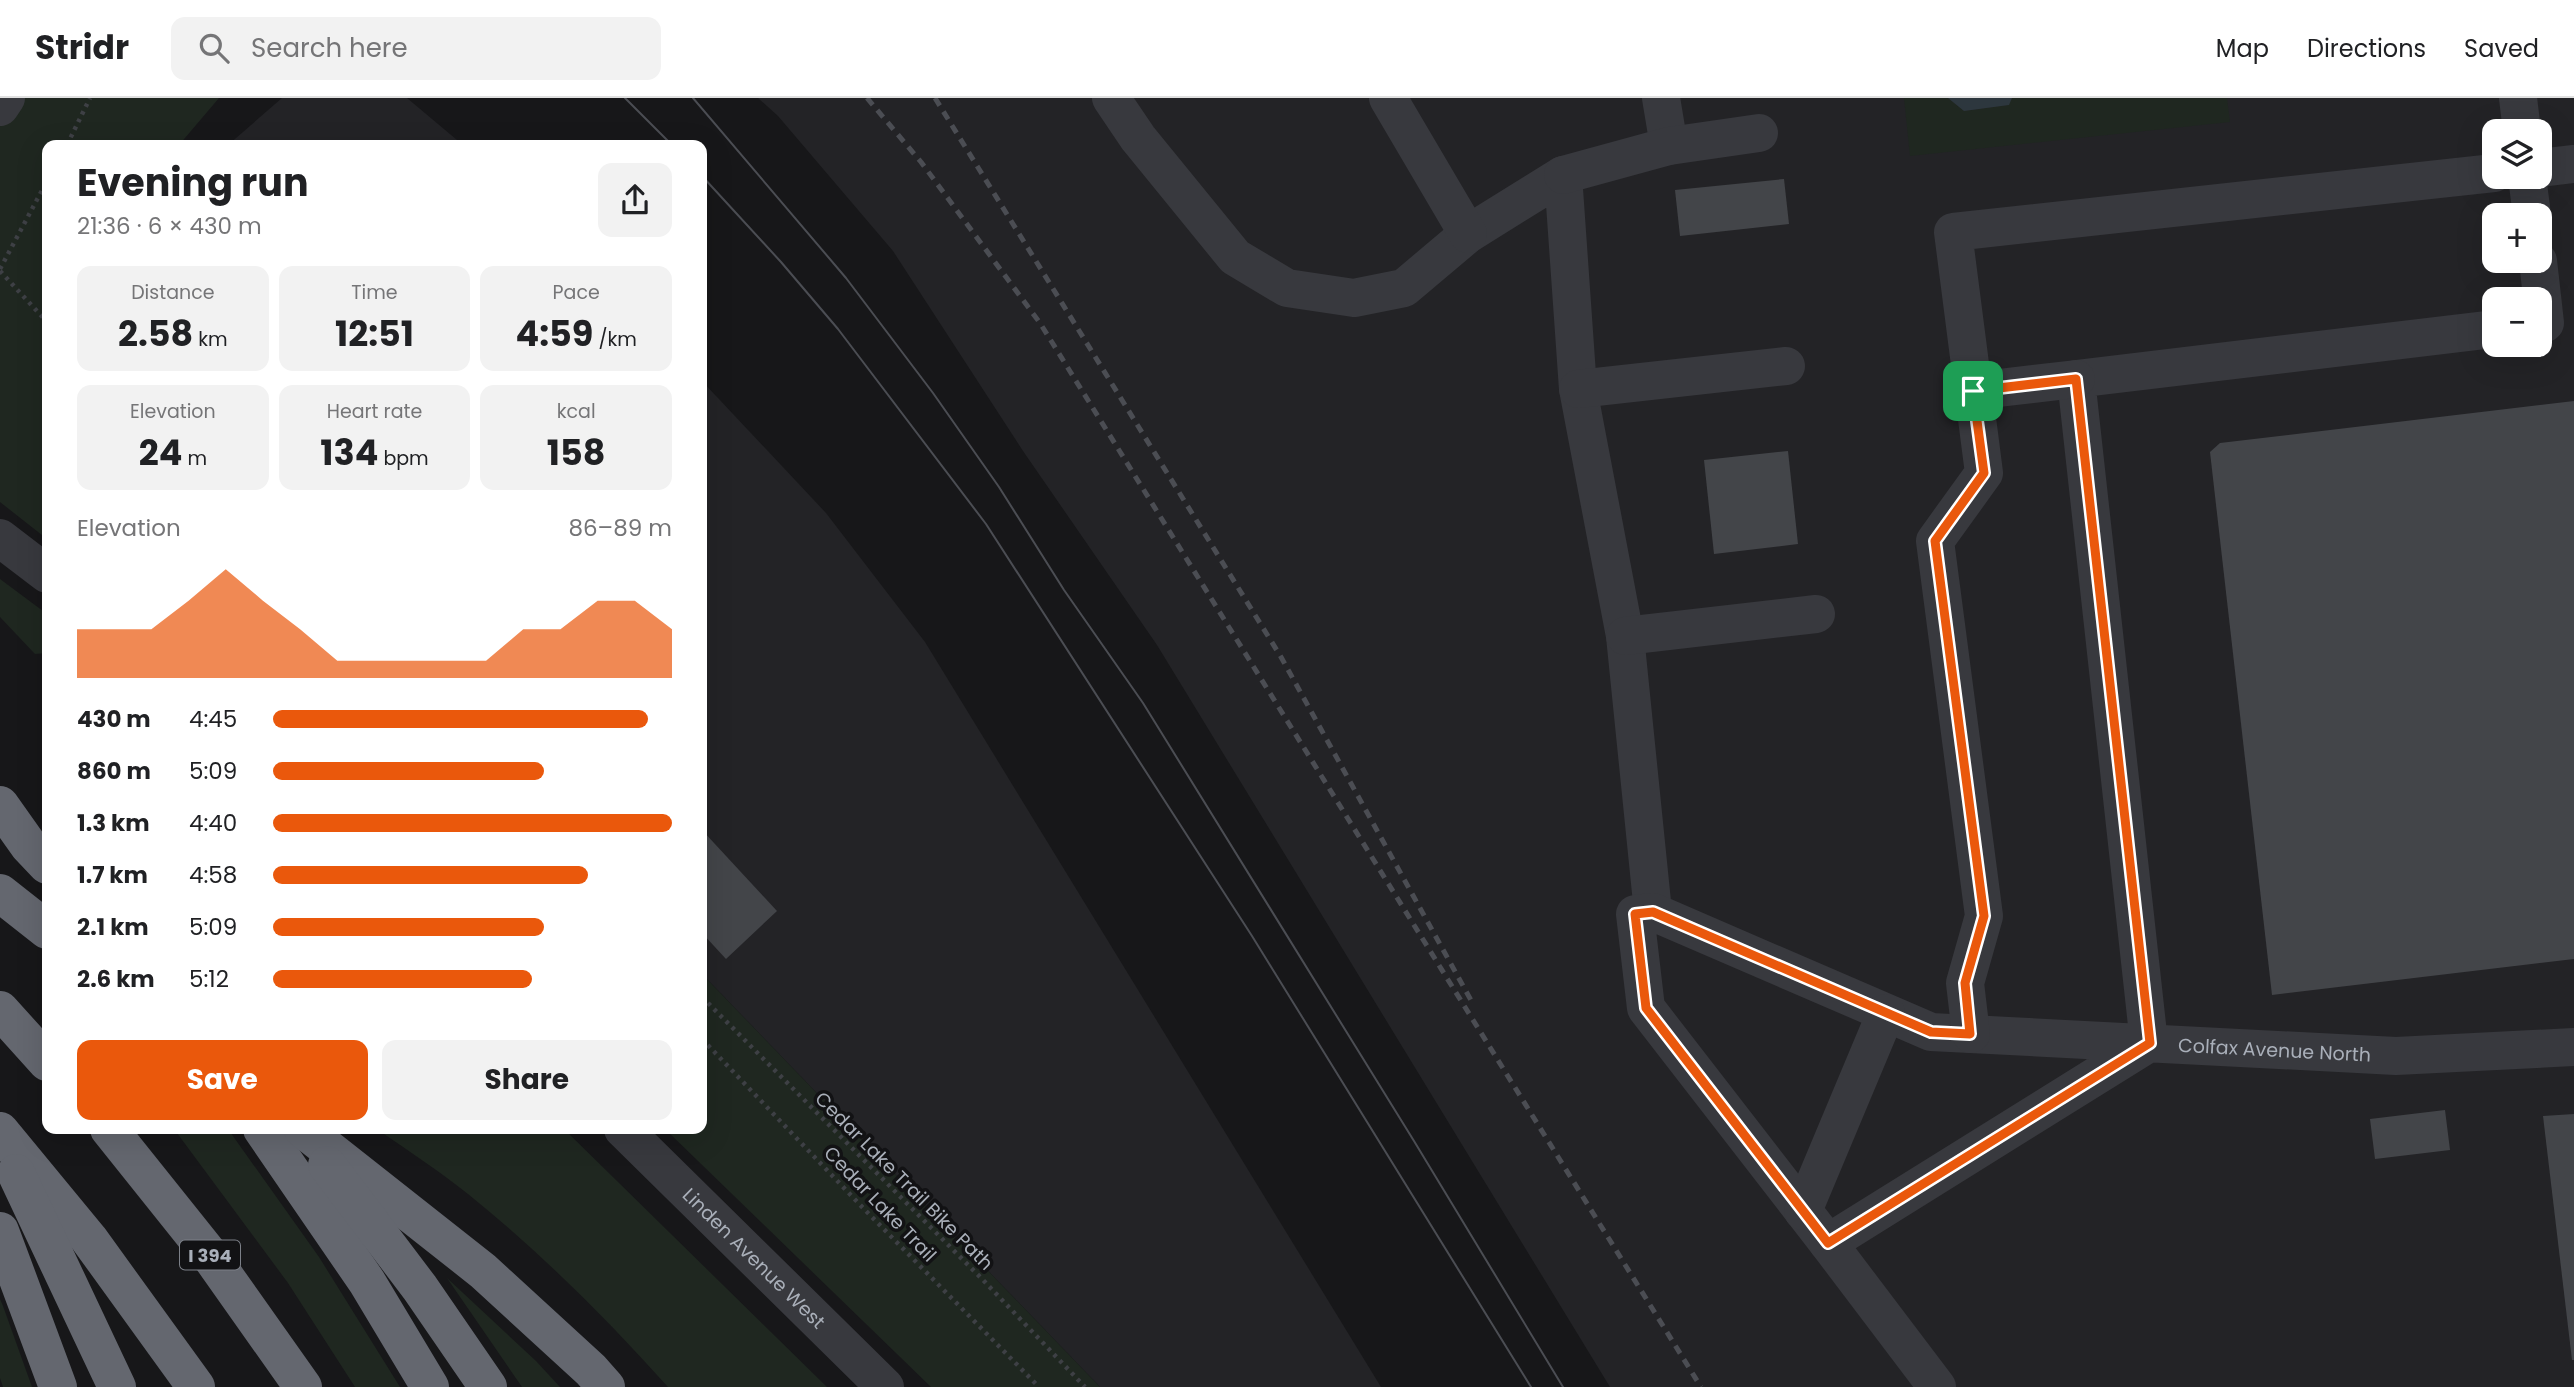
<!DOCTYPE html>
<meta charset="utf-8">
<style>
body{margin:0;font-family:Poppins,sans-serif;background:#f2f2f2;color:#202124;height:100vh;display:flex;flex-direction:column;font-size:26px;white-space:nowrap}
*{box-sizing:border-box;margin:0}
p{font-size:23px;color:#757577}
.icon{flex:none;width:38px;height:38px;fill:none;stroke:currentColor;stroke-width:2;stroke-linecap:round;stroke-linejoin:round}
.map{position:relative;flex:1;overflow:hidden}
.drawer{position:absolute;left:42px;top:42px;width:665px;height:994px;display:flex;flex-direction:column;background:#fff;border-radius:14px;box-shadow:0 7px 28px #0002}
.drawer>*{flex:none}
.fabs{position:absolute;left:2482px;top:21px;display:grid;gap:14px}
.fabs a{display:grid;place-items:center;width:70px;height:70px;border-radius:14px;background:#fff;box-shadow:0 7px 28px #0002;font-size:35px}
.pin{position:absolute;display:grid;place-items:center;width:60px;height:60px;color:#fff;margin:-30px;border-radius:14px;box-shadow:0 4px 10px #0006}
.round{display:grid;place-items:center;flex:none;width:74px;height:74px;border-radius:14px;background:#f2f2f2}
.overview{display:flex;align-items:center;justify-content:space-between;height:119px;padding:0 35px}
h1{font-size:38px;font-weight:700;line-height:52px}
.stats{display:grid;grid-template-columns:repeat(3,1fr);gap:10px;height:119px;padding:7px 35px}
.stats div{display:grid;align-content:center;border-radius:14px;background:#f2f2f2;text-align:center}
.stats b{font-size:35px;font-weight:700}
.stats small{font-size:19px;font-weight:400}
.stats p{font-size:19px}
.chart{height:196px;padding:14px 35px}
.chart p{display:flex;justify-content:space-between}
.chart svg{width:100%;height:126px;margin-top:7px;fill:#ea580c;opacity:.7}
.action{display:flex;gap:14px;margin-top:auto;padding:14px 35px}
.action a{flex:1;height:80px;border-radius:14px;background:#ea580c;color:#fff;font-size:28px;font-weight:700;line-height:80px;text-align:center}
.action a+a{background:#f2f2f2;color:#202124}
ul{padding:0 35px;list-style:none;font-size:23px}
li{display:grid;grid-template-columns:112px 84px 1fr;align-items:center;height:52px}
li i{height:18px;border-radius:9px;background:#ea580c}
header{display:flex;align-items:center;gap:42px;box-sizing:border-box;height:98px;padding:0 35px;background:#fff;border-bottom:2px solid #e0e0e0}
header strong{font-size:33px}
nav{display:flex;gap:38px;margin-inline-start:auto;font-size:24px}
.search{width:490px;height:63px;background:#f2f2f2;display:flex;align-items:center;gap:18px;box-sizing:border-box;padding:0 24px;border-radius:14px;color:#757577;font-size:26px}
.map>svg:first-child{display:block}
.built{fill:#232326;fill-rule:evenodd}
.green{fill:#1f2720}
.water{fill:#2d373e}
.building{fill:#434549}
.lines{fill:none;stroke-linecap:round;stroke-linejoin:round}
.path{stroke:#3e4045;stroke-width:4.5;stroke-dasharray:3.5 5;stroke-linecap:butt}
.minor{stroke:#38393e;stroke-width:38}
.highway{stroke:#64676f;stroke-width:38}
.tram{stroke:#4b4d53;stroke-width:2}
.rail{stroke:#4b4d53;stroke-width:5;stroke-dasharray:9 7;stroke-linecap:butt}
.route-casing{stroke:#fff;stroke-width:14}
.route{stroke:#ea580c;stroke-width:9}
.labels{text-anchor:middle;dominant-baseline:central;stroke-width:7;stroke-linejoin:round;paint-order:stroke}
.shield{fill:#121214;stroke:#7c8088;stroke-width:2}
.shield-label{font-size:18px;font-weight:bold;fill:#a9afb9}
.street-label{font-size:19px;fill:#a9afb9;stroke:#121214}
</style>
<header>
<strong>Stridr</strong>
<div class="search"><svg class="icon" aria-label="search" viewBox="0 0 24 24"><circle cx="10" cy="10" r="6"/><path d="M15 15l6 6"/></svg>Search here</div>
<nav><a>Map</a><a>Directions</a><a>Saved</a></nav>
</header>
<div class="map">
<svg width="2574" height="1289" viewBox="0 0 2574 1289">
<rect width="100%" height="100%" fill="#171719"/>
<g class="built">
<polygon points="282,0 407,0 463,47 228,47"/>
<path d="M758 0H2574V1289H1610L1157 547 1023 353 893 153 778 18ZM2494 33H2539V79H2494ZM2494 117H2539V163H2494ZM2494 201H2539V247H2494Z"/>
<polygon points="702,283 826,415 925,544 1381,1289 1100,1289 702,876"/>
</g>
<g class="green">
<polygon points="0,0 219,0 179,47 47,47 47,441 0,404"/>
<polygon points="1904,0 1948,0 1964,13 2008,7 2012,0 2227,0 2230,24 1910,58"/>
<polygon points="0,481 47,516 47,555 35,556 0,519"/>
<polygon points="702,876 1100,1289 931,1289 665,1031 702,1031"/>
<polygon points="174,1031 228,1031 319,1159 400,1289 355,1289 288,1185"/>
<path d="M377 1031H564L827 1289H668C606 1220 540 1154 468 1096 439 1073 407 1052 377 1031Z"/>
<polygon points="447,1180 536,1263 560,1289 522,1289"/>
<polygon points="0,1201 3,1208 32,1289 3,1289 0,1280"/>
</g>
<polygon class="water" points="1948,0 2012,0 2009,7 1964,13"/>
<g class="building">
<polygon points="1784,81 1789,126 1680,138 1675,92"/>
<polygon points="2574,303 2574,861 2272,897 2210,354 2220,345"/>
<polygon points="1788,353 1798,446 1714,456 1704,362"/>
<polygon points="702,732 777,813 726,861 702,835"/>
<polygon points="2445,1012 2450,1052 2375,1061 2370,1021"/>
<polygon points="2574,1016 2574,1262 2572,1262 2543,1018"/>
</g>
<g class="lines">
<g class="path">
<polyline points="67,47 90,0"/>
<polyline points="0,171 47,83"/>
<polyline points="0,173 47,224"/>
<polyline points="702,899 983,1182 1085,1289"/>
<polyline points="702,941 865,1112 1039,1289"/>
</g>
<g class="minor">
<polyline points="1111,0 1138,40 1235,159 1287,190 1354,200 1404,190 1468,136 1563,77 1578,291 1625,538 1653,814"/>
<polyline points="1388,0 1468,136"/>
<polyline points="1661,0 1669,48"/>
<polyline points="2518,0 2522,33"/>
<polyline points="0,9 6,0"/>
<polyline points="2539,70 2574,66"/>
<polyline points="1563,77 1669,48 1759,35"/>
<polyline points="2527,79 2532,117"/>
<polyline points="2538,163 2545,225 2539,225"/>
<path id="s1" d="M2494 231 2076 281 2149 945 1828 1145 1646 910 1635 816 1653 814 1931 934 2396 958 2574 949"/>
<polyline points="1578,291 1786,268"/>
<polyline points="1973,293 2076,281"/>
<polyline points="0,440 47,476"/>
<polyline points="1625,538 1816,516"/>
<polyline points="1971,936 1965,885 1984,818 1935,443 1984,375 1953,134 2494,75"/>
<path id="s2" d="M623 1031 885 1289"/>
<polyline points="1803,1113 1886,915"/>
<polyline points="1828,1145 1937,1289"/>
</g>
<g class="highway">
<polyline points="0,707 29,748 47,767"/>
<polyline points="0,795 47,832"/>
<polyline points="0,912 47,964"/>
<polyline points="109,1031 209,1156 303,1289"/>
<polyline points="262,1031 367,1184 430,1289"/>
<polyline points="303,1031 483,1173 591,1272 606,1289"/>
<polyline points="0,1033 89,1141 196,1289"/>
<polyline points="327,1067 420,1190 488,1289"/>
<polyline points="16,1075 117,1289"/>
<polyline points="0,1133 58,1289"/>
</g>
<g class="tram">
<polyline points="625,0 672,47"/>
<polyline points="693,0 846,180 933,295 999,389 1064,492 1143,605 1414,1043 1563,1289"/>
<polyline points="702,78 781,164 838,231 986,426 1252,838 1531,1289"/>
</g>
<g class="rail">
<polyline points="867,0 921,64 1040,225 1701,1289"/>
<polyline points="935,0 1281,559 1472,904"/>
</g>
</g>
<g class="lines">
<defs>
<polygon id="route" points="2076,281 2150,945 1828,1145 1646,910 1635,816 1653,814 1931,934 1970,936 1965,885 1984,818 1935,443 1984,375 1973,293"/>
</defs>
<use href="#route" class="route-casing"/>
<use href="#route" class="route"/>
</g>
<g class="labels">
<rect class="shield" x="180" y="1142.5" width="60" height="29" rx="5"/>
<g class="shield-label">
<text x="210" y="1157">I 394</text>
</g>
<g class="street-label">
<text stroke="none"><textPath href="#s1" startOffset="2524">Colfax Avenue North</textPath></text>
<text transform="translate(904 1083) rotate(45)">Cedar Lake Trail Bike Path</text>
<text transform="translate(880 1106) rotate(46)">Cedar Lake Trail</text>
<text stroke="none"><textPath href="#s2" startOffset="184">Linden Avenue West</textPath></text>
</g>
</g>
</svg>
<div class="fabs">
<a><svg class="icon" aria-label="layers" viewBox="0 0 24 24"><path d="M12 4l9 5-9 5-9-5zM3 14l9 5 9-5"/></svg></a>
<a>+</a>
<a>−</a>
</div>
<div class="pin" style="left:1973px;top:293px;background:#1e9e55"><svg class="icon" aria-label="arrive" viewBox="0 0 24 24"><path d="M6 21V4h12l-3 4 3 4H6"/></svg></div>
<section class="drawer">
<div class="overview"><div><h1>Evening run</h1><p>21:36 · 6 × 430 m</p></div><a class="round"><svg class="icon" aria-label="share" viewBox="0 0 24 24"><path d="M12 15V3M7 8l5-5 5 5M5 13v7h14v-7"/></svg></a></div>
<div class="stats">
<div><p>Distance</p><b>2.58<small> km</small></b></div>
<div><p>Time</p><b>12:51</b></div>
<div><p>Pace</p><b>4:59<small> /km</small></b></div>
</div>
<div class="stats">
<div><p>Elevation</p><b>24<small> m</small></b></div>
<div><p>Heart rate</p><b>134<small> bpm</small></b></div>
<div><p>kcal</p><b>158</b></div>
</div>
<div class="chart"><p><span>Elevation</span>86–89 m</p>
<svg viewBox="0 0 160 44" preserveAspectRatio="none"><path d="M0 44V27L10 27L20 27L30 17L40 6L50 17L60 27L70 38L80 38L90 38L100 38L110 38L120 27L130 27L140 17L150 17L160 27V44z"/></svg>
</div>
<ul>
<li><b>430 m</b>4:45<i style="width:94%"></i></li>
<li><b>860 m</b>5:09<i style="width:68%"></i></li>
<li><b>1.3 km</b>4:40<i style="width:100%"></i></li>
<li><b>1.7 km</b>4:58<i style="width:79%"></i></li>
<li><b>2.1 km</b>5:09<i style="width:68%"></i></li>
<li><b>2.6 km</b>5:12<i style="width:65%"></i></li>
</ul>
<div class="action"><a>Save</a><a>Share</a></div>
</section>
</div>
